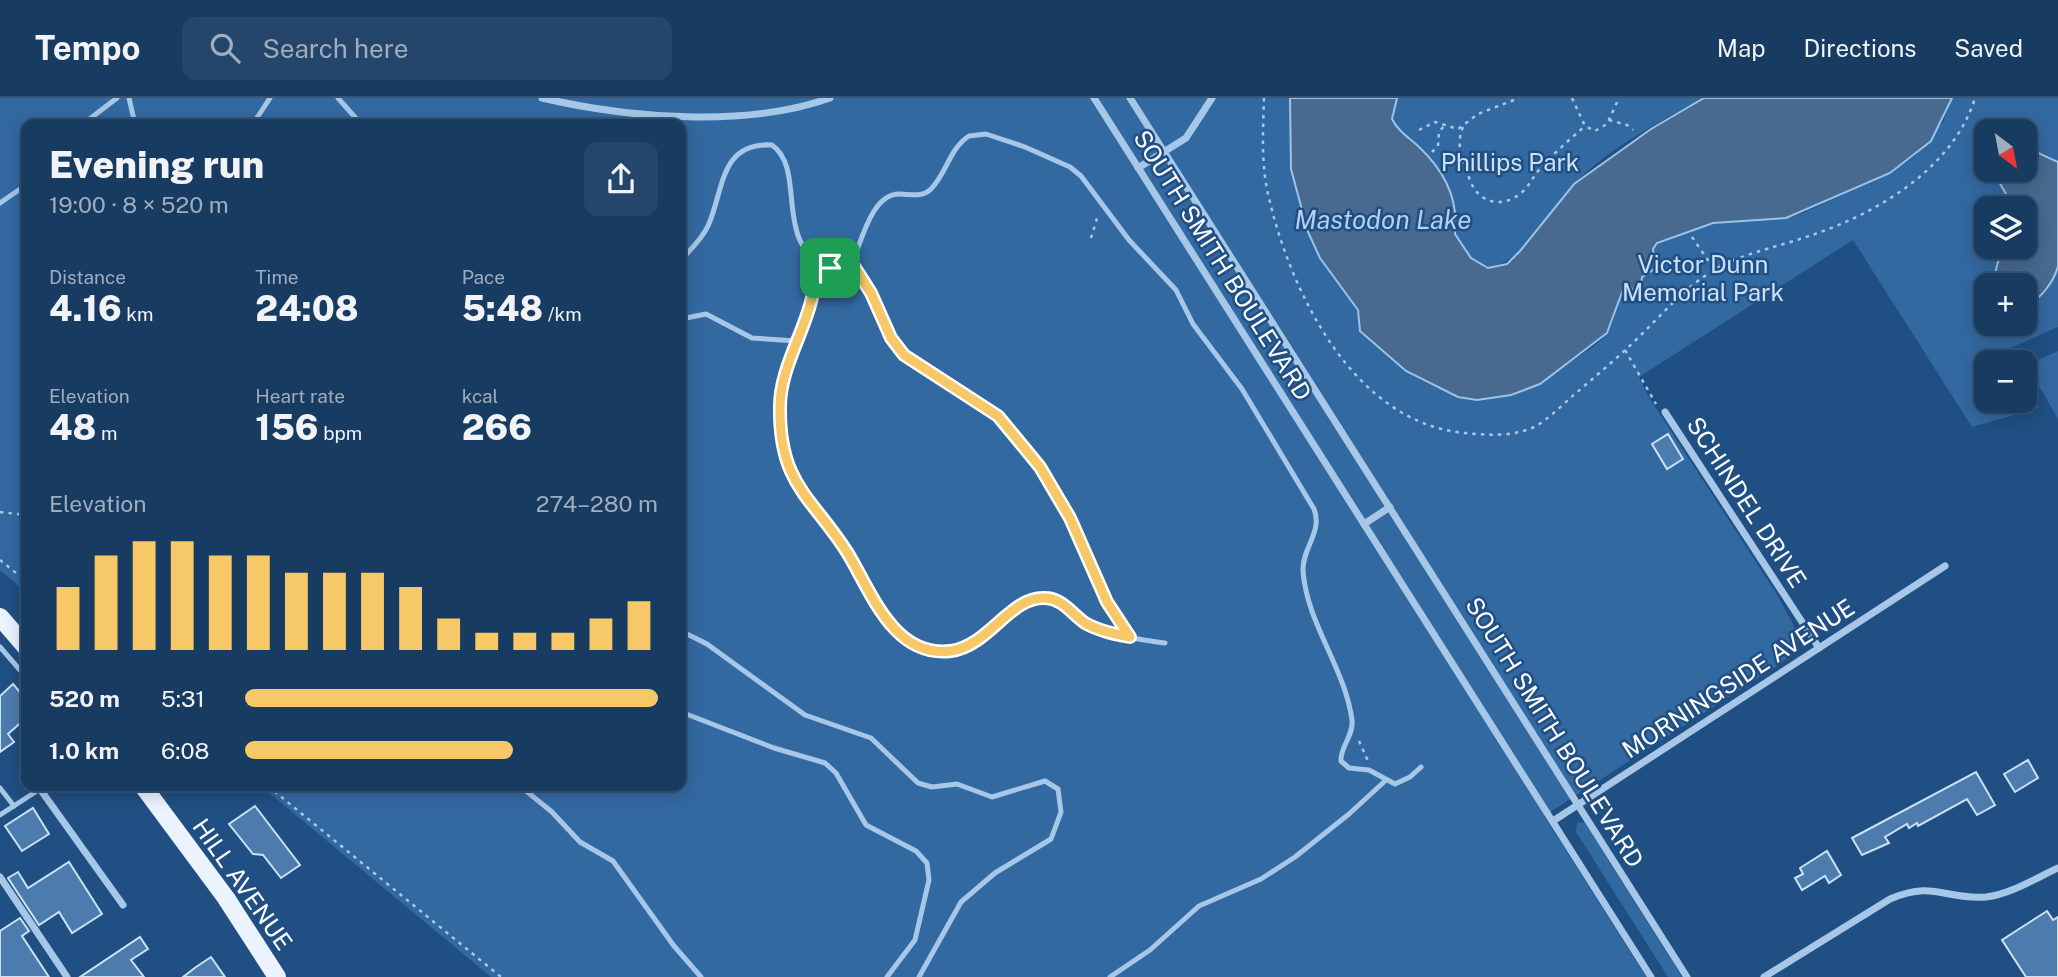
<!DOCTYPE html>
<meta charset="utf-8">
<style>
body{margin:0;font-family:"Public Sans",sans-serif;background:#25466b;color:#f1f3f6;height:100vh;display:flex;flex-direction:column;font-size:26px;white-space:nowrap}
*{box-sizing:border-box;margin:0}
p{font-size:23px;color:#9fadbe}
.icon{flex:none;width:38px;height:38px;fill:none;stroke:currentColor;stroke-width:2;stroke-linecap:round;stroke-linejoin:round}
.map{position:relative;flex:1;overflow:hidden}
.sheet{position:absolute;left:21px;top:21px;width:665px;height:672px;display:flex;flex-direction:column;background:#183b62;border-radius:14px;box-shadow:0 4px 18px #0003,0 0 0 2px #365577}
.sheet>*{flex:none}
.needle{width:46px;rotate:148deg}
.controls{position:absolute;left:1974px;top:21px;display:grid;gap:14px}
.controls a{display:grid;place-items:center;width:63px;height:63px;border-radius:14px;background:#183b62;box-shadow:0 4px 18px #0003,0 0 0 2px #365577;font-size:35px}
.pin{position:absolute;display:grid;place-items:center;width:60px;height:60px;color:#fff;margin:-30px;border-radius:14px;box-shadow:0 4px 10px #0006}
.round{display:grid;place-items:center;flex:none;width:74px;height:74px;border-radius:14px;background:#25466b}
.summary{display:flex;align-items:center;justify-content:space-between;height:119px;padding:0 28px}
h1{font-size:38px;font-weight:800;line-height:52px}
.figures{display:grid;grid-template-columns:repeat(3,1fr);gap:10px;height:119px;padding:7px 28px}
.figures div{display:grid;align-content:center}
.figures b{font-size:35px;font-weight:800}
.figures small{font-size:19px;font-weight:400}
.figures p{font-size:19px}
.chart{height:196px;padding:14px 28px}
.chart p{display:flex;justify-content:space-between}
.chart svg{width:100%;height:126px;margin-top:7px;stroke:#f7c867;stroke-width:6}
ul{padding:0 28px;list-style:none;font-size:23px}
li{display:grid;grid-template-columns:112px 84px 1fr;align-items:center;height:52px}
li i{height:18px;border-radius:9px;background:#f7c867}
header{display:flex;align-items:center;gap:42px;box-sizing:border-box;height:98px;padding:0 35px;background:#183b62;border-bottom:2px solid #365577}
header strong{font-size:33px}
nav{display:flex;gap:38px;margin-inline-start:auto;font-size:24px}
.search{width:490px;height:63px;background:#25466b;display:flex;align-items:center;gap:18px;box-sizing:border-box;padding:0 24px;border-radius:14px;color:#9fadbe;font-size:26px}
.map>svg:first-child{display:block}
.green{fill:#3369a1;fill-rule:evenodd}
.water{fill:#486a90;stroke:#9bc3ea;stroke-width:2}
.building{fill:#4c7bae;stroke:#cbe1f7;stroke-width:2}
.lines{fill:none;stroke-linecap:round;stroke-linejoin:round}
.path{stroke:#a7c7e9;stroke-width:2.5;stroke-dasharray:3.5 5;stroke-linecap:butt}
.lane{stroke:#a7c7e9;stroke-width:5}
.street{stroke:#a7c7e9;stroke-width:7}
.primary{stroke:#eaf3fe;stroke-width:18}
.route-casing{stroke:#fff;stroke-width:14}
.route{stroke:#f7c867;stroke-width:9}
.labels{text-anchor:middle;dominant-baseline:central;stroke-width:5;stroke-linejoin:round;paint-order:stroke}
.park-label{font-size:24px;fill:#cbe1f7;stroke:#204f83}
.street-label{font-size:24px;fill:#fff;stroke:#204f83}
.water-label{font-size:26px;font-style:italic;fill:#b3d1f1;stroke:#204f83}
</style>
<header>
<strong>Tempo</strong>
<div class="search"><svg class="icon" aria-label="search" viewBox="0 0 24 24"><circle cx="10" cy="10" r="6"/><path d="M15 15l6 6"/></svg>Search here</div>
<nav><a>Map</a><a>Directions</a><a>Saved</a></nav>
</header>
<div class="map">
<svg width="2058" height="879" viewBox="0 0 2058 879">
<rect width="100%" height="100%" fill="#204f83"/>
<g class="green">
<path d="M0 0H1290L1291 71 1308 134 1320 160 1358 212 1360 233C1383 248 1398 271 1423 283 1483 312 1513 303 1566 267 1580 257 1598 248 1608 234 1616 222 1617 202 1624 189L1642 186V179L1650 175 1657 163 1652 150 1670 138 1713 125 1786 120 1803 115 1890 75 1915 58 1943 24 1952 0H2058V229L2004 253 2011 264H1986V303H2025V287L2039 310 1972 329 1853 142 1639 279 1647 296 1776 495 1793 526 1798 543 1794 554 1777 568 1544 718 1646 879H491L261 688H681V26H26V494L0 472ZM1986 33H2025V72H1986ZM1986 110H2025V149H1986ZM1986 187H2025V226H1986Z"/>
<path d="M1397 0H1704C1660 23 1609 50 1574 86 1546 115 1531 160 1488 170L1471 160 1455 136C1460 103 1446 75 1422 52 1411 42 1399 34 1392 21Z"/>
<polygon points="2058,253 2058,321 2027,267"/>
<polygon points="1577,724 1585,725 1682,879 1668,879 1576,734"/>
</g>
<g class="water">
<path d="M1290 0H1397L1392 21C1398 33 1408 39 1418 48 1444 72 1459 101 1455 136L1471 160 1488 170 1507 166 1520 153 1574 86 1651 31 1704 0H1952L1931 43 1890 75 1786 120 1713 125 1657 145 1653 151 1656 170 1642 179 1640 192 1634 194 1629 187 1624 189 1607 235 1540 286 1511 297 1477 302 1458 299 1406 273 1360 233 1358 212 1320 160 1308 134 1291 71Z"/>
<path d="M2025 49 2058 64C2058 90 2058 147 2058 168 2055 181 2039 206 2025 205V187H1999L1994 179 2002 149H2025V110H2014L1998 82 2003 72H2025Z"/>
</g>
<g class="building">
<polygon points="1668,336 1683,361 1667,371 1652,346"/>
<polygon points="13,586 26,601 26,620 8,636 14,644 0,654 0,598"/>
<polygon points="2028,662 2038,680 2015,694 2004,676"/>
<polygon points="1976,674 1995,707 1977,717 1967,701 1918,728 1917,725 1909,730 1907,726 1885,739 1889,745 1862,757 1852,740"/>
<polygon points="255,708 300,767 281,780 263,757 253,756 229,726"/>
<polygon points="33,710 49,736 22,753 5,728"/>
<polygon points="1827,753 1841,777 1829,785 1825,778 1802,792 1795,780 1803,776 1800,770"/>
<polygon points="69,764 102,816 72,835 59,814 39,827 8,780 18,774 28,790"/>
<polygon points="2047,813 2053,822 2058,819 2058,879 2026,879 2002,842"/>
<polygon points="20,820 29,833 22,838 49,879 0,879 0,833"/>
<polygon points="140,839 148,851 131,862 144,879 80,879"/>
<polygon points="211,859 225,879 183,879 196,869"/>
</g>
<g class="lines">
<g class="path">
<path d="M1264 0C1263 31 1261 65 1268 96 1290 193 1353 325 1465 335 1487 337 1513 339 1534 329 1549 321 1562 307 1575 296 1598 276 1621 257 1643 235 1665 213 1686 189 1714 172 1743 155 1778 149 1809 138 1876 116 1953 71 1975 0"/>
<polyline points="1572,0 1585,28 1595,33 1607,26 1619,0"/>
<polyline points="1609,22 1627,27 1633,32"/>
<path d="M1463 29C1455 47 1463 65 1470 82 1478 105 1502 111 1521 95 1529 89 1532 80 1538 73 1552 57 1569 42 1585 28"/>
<polyline points="1419,32 1435,24 1458,31 1478,16 1519,0"/>
<polyline points="1432,54 1438,48 1439,34 1444,28"/>
<polyline points="1692,139 1714,171"/>
<polyline points="1091,140 1098,117"/>
<polyline points="1625,252 1656,306"/>
<polyline points="0,414 26,417"/>
<polyline points="0,462 26,483"/>
<polyline points="1359,643 1368,663"/>
<polyline points="268,688 501,879"/>
</g>
<g class="lane">
<polyline points="129,0 135,26"/>
<polyline points="338,0 361,26"/>
<polyline points="83,26 117,0"/>
<polyline points="253,26 270,0"/>
<polyline points="0,105 26,87"/>
<path d="M814 161C822 217 776 264 780 320 786 393 811 399 846 454 871 493 891 559 950 553 989 549 1010 498 1044 500 1064 501 1073 518 1089 527 1112 539 1140 541 1165 545"/>
<path d="M681 162C691 151 702 141 708 128 724 93 719 44 772 47 808 73 771 147 830 170L852 165C861 146 871 96 899 96 910 96 922 100 931 91 947 75 949 51 969 38L986 36 1025 49 1070 69 1081 78 1129 142 1176 192 1193 226 1242 291 1314 411C1323 434 1302 450 1303 473 1307 526 1345 570 1352 622 1354 637 1340 649 1341 663L1349 670 1369 672 1395 686 1410 679 1421 669"/>
<polyline points="852,165 871,195 891,240 904,257 998,318 1040,369 1070,420 1107,504 1130,539"/>
<polyline points="681,221 706,216 752,240 797,243"/>
<polyline points="681,533 707,546 805,617 871,640 918,685 932,689 957,686 992,699 1045,683 1058,691 1061,714 1051,741 995,775 961,804 919,879"/>
<polyline points="0,549 26,579"/>
<polyline points="681,614 774,650 825,665 836,675 866,727 916,753 927,765 929,782 915,842 887,879"/>
<polyline points="520,688 552,714 580,744 613,763 674,848 701,879"/>
<polyline points="0,690 14,708"/>
<polyline points="0,717 40,691"/>
<polyline points="1110,879 1150,852 1199,808 1261,781 1295,759 1349,716 1385,683"/>
</g>
<g class="street">
<path d="M542 0C628 20 746 30 830 0"/>
<polyline points="1094,0 1651,879"/>
<polyline points="1130,0 1687,879"/>
<polyline points="1138,70 1186,40 1212,0"/>
<polyline points="1665,314 1819,550"/>
<polyline points="1364,426 1390,409"/>
<polyline points="40,691 123,807"/>
<polyline points="1553,723 1945,468"/>
<polyline points="0,779 67,879"/>
<path d="M1764 879 1890 801C1934 782 1945 802 1986 799 2011 796 2036 780 2058 770"/>
</g>
<g class="primary">
<polyline points="0,519 26,549"/>
<polyline points="143,688 226,800 277,879"/>
</g>
</g>
<g class="lines">
<defs>
<path id="route" d="M814 161 830 170 852 165 871 195 891 240 904 257 998 318 1040 369 1070 420 1107 504 1130 539C1115 536 1099 533 1085 525 1072 516 1063 501 1046 500 1011 497 989 548 951 553 893 560 871 493 847 454 811 398 779 386 780 309 780 258 822 214 814 161Z"/>
</defs>
<use href="#route" class="route-casing"/>
<use href="#route" class="route"/>
</g>
<g class="labels">
<g class="park-label">
<text x="1510" y="64">Phillips Park</text>
<text x="1703" y="166">Victor Dunn<tspan x="1703" dy="28">Memorial Park</tspan></text>
</g>
<g class="street-label">
<text transform="translate(1223 167) rotate(58)">SOUTH SMITH BOULEVARD</text>
<text transform="translate(1747 404) rotate(57)">SCHINDEL DRIVE</text>
<text transform="translate(1738 580) rotate(-33)">MORNINGSIDE AVENUE</text>
<text transform="translate(1555 634) rotate(58)">SOUTH SMITH BOULEVARD</text>
<text transform="translate(243 786) rotate(55)">HILL AVENUE</text>
</g>
<g class="water-label">
<text x="1383" y="121">Mastodon Lake</text>
</g>
</g>
</svg>
<div class="controls">
<a><svg class="needle" viewBox="-14 -14 28 28"><path d="M0-13l5 13h-10z" fill="#e53935"/><path d="M0 13l5-13h-10z" fill="#9fadbe"/></svg></a>
<a><svg class="icon" aria-label="layers" viewBox="0 0 24 24"><path d="M12 4l9 5-9 5-9-5zM3 14l9 5 9-5"/></svg></a>
<a>+</a>
<a>−</a>
</div>
<div class="pin" style="left:830px;top:170px;background:#1e9e55"><svg class="icon" aria-label="arrive" viewBox="0 0 24 24"><path d="M6 21V4h12l-3 4 3 4H6"/></svg></div>
<section class="sheet">
<div class="summary"><div><h1>Evening run</h1><p>19:00 · 8 × 520 m</p></div><a class="round"><svg class="icon" aria-label="share" viewBox="0 0 24 24"><path d="M12 15V3M7 8l5-5 5 5M5 13v7h14v-7"/></svg></a></div>
<div class="figures">
<div><p>Distance</p><b>4.16<small> km</small></b></div>
<div><p>Time</p><b>24:08</b></div>
<div><p>Pace</p><b>5:48<small> /km</small></b></div>
</div>
<div class="figures">
<div><p>Elevation</p><b>48<small> m</small></b></div>
<div><p>Heart rate</p><b>156<small> bpm</small></b></div>
<div><p>kcal</p><b>266</b></div>
</div>
<div class="chart"><p><span>Elevation</span>274–280 m</p>
<svg viewBox="0 0 160 44" preserveAspectRatio="none"><path d="M5 44V22M15 44V11M25 44V6M35 44V6M45 44V11M55 44V11M65 44V17M75 44V17M85 44V17M95 44V22M105 44V33M115 44V38M125 44V38M135 44V38M145 44V33M155 44V27"/></svg>
</div>
<ul>
<li><b>520 m</b>5:31<i style="width:100%"></i></li>
<li><b>1.0 km</b>6:08<i style="width:65%"></i></li>
</ul>
</section>
</div>
